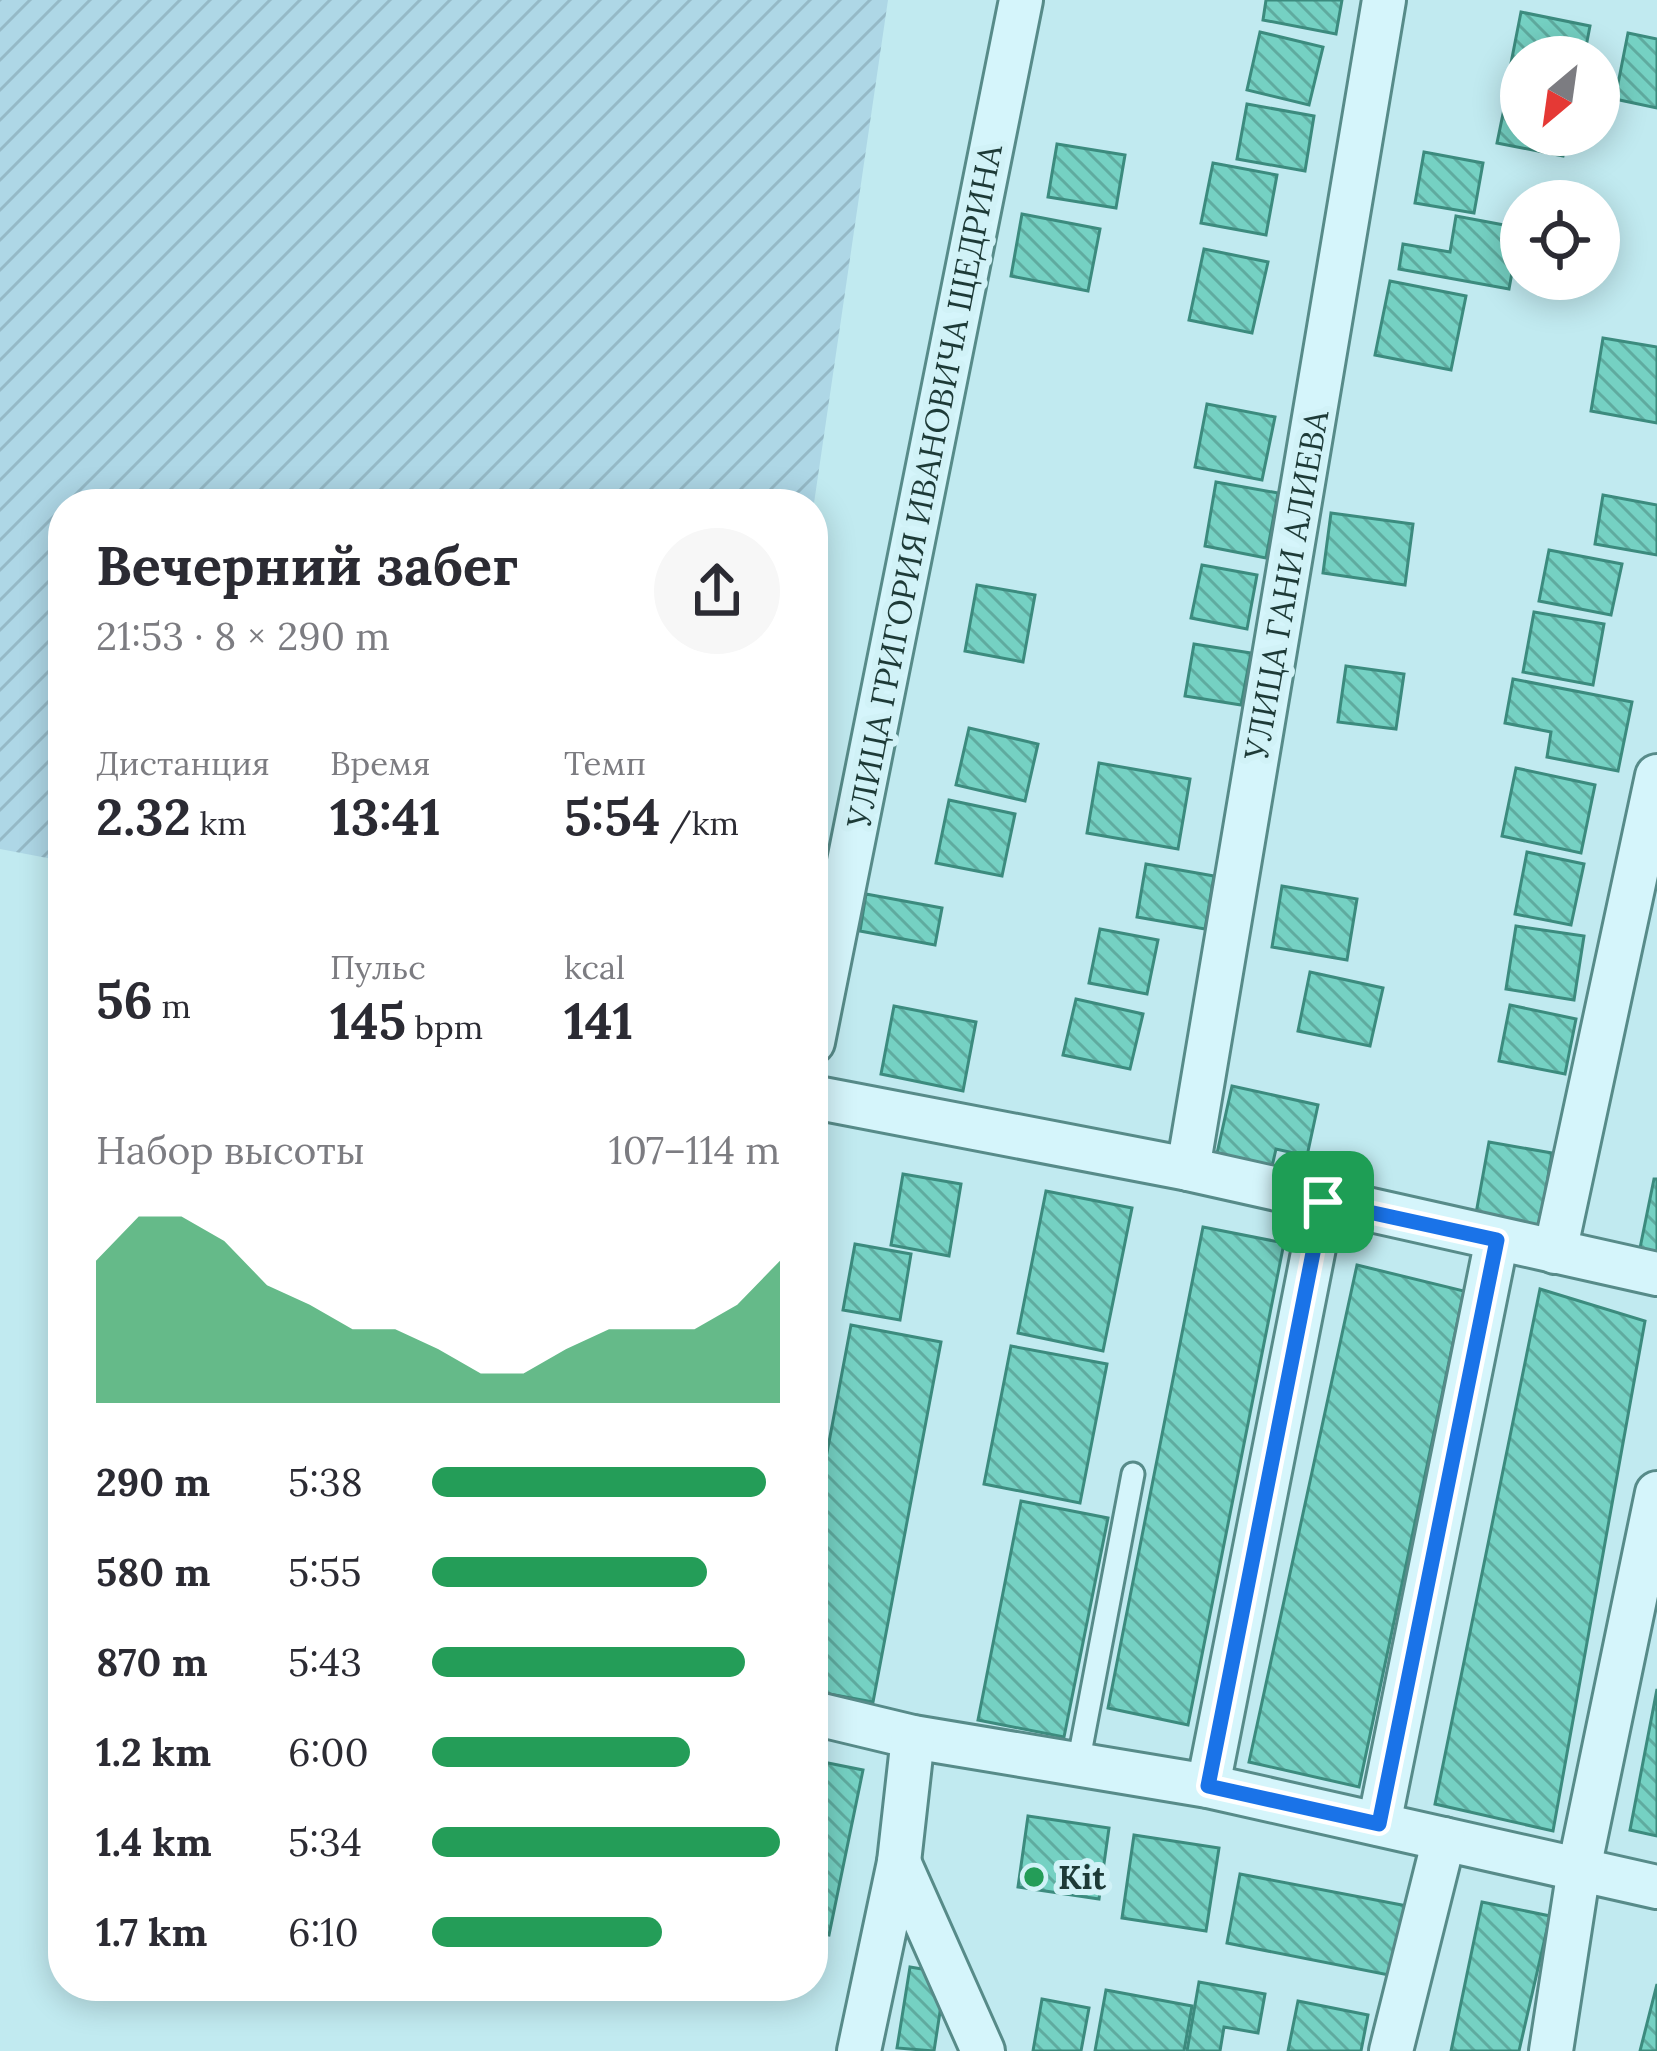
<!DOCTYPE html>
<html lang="ru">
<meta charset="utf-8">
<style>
body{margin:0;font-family:Lora,serif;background:#f7f7f7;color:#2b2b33;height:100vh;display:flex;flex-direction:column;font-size:45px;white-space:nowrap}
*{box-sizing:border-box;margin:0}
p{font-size:39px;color:#7c7c81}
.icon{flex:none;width:66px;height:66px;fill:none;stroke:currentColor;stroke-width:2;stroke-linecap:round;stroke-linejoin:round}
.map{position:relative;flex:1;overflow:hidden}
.drawer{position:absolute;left:48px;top:489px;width:780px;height:1512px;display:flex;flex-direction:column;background:#fff;border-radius:48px;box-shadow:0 6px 30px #0003}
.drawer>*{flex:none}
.needle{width:78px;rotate:209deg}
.tools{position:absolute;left:1500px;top:36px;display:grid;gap:24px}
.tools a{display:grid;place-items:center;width:120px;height:120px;border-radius:50%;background:#fff;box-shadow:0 6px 30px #0003;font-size:60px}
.pin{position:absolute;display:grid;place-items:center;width:102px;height:102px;color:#fff;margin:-51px;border-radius:24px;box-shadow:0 6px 18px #0006}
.round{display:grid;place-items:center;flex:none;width:126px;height:126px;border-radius:63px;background:#f7f7f7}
.summary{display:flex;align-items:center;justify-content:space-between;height:204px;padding:0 48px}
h1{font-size:54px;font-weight:700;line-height:90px}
.metrics{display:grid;grid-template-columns:repeat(3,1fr);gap:18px;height:204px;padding:12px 48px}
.metrics div{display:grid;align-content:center}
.metrics b{font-size:51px;font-weight:700}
.metrics small{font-size:33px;font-weight:400}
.metrics p{font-size:33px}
.chart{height:336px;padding:24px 48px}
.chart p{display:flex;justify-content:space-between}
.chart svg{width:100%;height:216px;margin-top:12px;fill:#249d58;opacity:.7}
ul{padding:0 48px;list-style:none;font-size:39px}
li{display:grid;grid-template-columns:192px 144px 1fr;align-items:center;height:90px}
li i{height:30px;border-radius:15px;background:#249d58}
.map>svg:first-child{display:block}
.farmland{fill:url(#farmland-furrows)}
.building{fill:url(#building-back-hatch);stroke:#3c8b7e;stroke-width:3}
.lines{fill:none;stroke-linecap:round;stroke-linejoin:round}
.lane-casing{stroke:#578b89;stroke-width:27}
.street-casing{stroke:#578b89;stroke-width:48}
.lane{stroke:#d5f5fb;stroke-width:21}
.street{stroke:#d5f5fb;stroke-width:42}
.route-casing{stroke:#fff;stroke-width:24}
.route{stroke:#1a73e8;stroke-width:15}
.poi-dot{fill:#249d58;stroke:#d1f2f7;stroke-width:4.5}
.labels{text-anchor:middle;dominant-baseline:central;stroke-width:12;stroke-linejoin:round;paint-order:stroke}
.street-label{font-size:33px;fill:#1d3a37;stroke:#d1f2f7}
.poi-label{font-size:33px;font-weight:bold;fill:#1d3a37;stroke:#d1f2f7;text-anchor:start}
</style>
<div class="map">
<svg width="1657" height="2051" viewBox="0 0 1657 2051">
<defs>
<pattern id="farmland-furrows" width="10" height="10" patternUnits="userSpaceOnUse" patternTransform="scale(3)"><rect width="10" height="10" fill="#aed7e6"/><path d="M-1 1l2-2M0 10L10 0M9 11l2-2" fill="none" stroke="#95b9c6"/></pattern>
<pattern id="building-back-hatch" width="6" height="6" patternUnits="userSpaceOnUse" patternTransform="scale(3)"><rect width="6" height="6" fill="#75d1c3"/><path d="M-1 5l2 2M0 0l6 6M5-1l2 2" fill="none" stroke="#5fab9f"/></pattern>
</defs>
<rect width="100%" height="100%" fill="#c1eaf0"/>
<polygon class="farmland" points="0,0 888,0 813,510 813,504 63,504 63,861 0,849"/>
<g class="building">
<polygon points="1266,0 1342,0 1336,34 1263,20"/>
<polygon points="1521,12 1590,26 1584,57 1521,57 1521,65 1511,63"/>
<polygon points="1260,32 1323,47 1309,105 1247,90"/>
<polygon points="1628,33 1657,39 1657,108 1615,99"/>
<polygon points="1512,70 1521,72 1521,135 1567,135 1563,156 1497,143"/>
<polygon points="1247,104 1314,116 1305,171 1237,159"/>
<polygon points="1057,144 1125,155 1116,208 1048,197"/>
<polygon points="1424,152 1483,163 1474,213 1415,203"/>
<polygon points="1213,163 1277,175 1266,235 1201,223"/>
<polygon points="1022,214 1100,229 1088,291 1011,276"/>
<polygon points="1456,216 1520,228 1509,289 1399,269 1403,244 1450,252"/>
<polygon points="1204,249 1268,262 1252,333 1189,320"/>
<polygon points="1390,281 1466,296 1451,370 1375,355"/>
<polygon points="1603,338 1657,347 1657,423 1591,411"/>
<polygon points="1207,404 1275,417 1262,480 1195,467"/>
<polygon points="1216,482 1278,493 1266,558 1205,546"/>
<polygon points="1603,495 1657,505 1657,555 1595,544"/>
<polygon points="1331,513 1413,524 1405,585 1323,573"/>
<polygon points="1549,550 1622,564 1611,615 1539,601"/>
<polygon points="1202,565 1257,575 1247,629 1191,618"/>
<polygon points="977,585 1035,595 1023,662 965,651"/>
<polygon points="1534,612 1604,624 1593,685 1523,672"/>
<polygon points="1194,644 1251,653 1241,705 1185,696"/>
<polygon points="1346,666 1404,674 1396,729 1338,722"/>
<polygon points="1513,679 1632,702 1618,771 1547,757 1551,732 1505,723"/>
<polygon points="969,728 1038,744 1025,801 956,785"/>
<polygon points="1099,763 1190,779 1178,849 1087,833"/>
<polygon points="1516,768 1595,785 1581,853 1502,836"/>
<polygon points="949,800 1015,814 1002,876 936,863"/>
<polygon points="1527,852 1584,864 1571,925 1515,914"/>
<polygon points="1146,864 1214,876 1205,929 1137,917"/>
<polygon points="1282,886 1357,899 1347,960 1272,947"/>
<polygon points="866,894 942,908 935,945 860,931"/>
<polygon points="1516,926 1584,936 1574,1000 1506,989"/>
<polygon points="1100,929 1158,940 1147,994 1089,983"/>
<polygon points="1310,972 1383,988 1370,1046 1298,1031"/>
<polygon points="1076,999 1143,1014 1130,1069 1063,1055"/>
<polygon points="1510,1005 1576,1019 1565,1074 1499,1061"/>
<polygon points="894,1006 976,1022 963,1091 881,1074"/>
<polygon points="1232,1086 1318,1105 1307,1156 1276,1149 1271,1171 1216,1158"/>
<polygon points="1489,1142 1552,1153 1539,1230 1475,1219"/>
<polygon points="903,1174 961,1184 949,1256 891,1245"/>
<polygon points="1654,1179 1657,1179 1657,1252 1640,1248"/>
<polygon points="1046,1191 1132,1208 1103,1351 1018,1333"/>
<polygon points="1203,1227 1284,1243 1188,1725 1108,1708"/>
<polygon points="855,1244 911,1254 900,1320 843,1310"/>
<polygon points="1357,1265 1464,1291 1359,1787 1249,1762"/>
<polygon points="1540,1289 1645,1321 1553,1831 1435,1804"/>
<polygon points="851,1325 941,1342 873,1702 813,1691 813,1527"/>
<polygon points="1011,1346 1107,1364 1080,1503 984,1484"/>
<polygon points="1021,1501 1108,1518 1064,1737 978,1720"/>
<polygon points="1657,1689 1657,1836 1630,1830"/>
<polygon points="813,1760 863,1770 829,1935 813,1932"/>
<polygon points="1028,1816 1109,1828 1099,1899 1018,1887"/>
<polygon points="1134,1835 1219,1848 1206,1931 1122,1918"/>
<polygon points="1240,1874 1407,1906 1394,1976 1227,1943"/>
<polygon points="1482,1902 1550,1916 1519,2051 1451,2051"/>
<polygon points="910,1967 946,1973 934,2051 897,2048"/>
<polygon points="1199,1982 1265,1994 1258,2033 1224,2027 1220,2051 1187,2051"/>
<polygon points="1657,1984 1657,2051 1640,2051"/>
<polygon points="1106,1990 1192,2006 1184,2051 1095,2051"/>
<polygon points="1042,1999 1089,2008 1081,2051 1033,2051"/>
<polygon points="1298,2001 1368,2015 1361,2051 1288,2051"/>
</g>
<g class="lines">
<defs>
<polyline id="lane" points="1078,1764 1133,1474"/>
<g id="street">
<polyline points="813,1042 1021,0"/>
<polyline points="813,1097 1188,1169 1657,1274"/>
<polyline points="1188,1169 1384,0"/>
<polyline points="1555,1252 1657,776"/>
<polyline points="813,1713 913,1737 1208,1786 1657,1887"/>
<polyline points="1208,1786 1323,1202"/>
<polyline points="1379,1824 1497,1239"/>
<polyline points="899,1862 983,2051"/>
<polyline points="859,2051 899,1862 913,1737"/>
<polyline points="1391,2051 1444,1839"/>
<polyline points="1551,2051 1579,1869 1657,1493"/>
</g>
</defs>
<use href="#lane" class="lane-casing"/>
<use href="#street" class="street-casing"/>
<use href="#lane" class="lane"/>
<use href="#street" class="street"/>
</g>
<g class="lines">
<defs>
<polygon id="route" points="1323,1202 1497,1240 1379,1824 1208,1786"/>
</defs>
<use href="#route" class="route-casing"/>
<use href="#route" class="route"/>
</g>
<circle class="poi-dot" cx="1034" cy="1877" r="12"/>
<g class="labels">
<g class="street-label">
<text transform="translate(924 486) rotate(-79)">УЛИЦА ГРИГОРИЯ ИВАНОВИЧА ЩЕДРИНА</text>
<text transform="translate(1286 585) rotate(-80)">УЛИЦА ГАНИ АЛИЕВА</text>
</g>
<g class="poi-label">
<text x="1058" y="1877">Kit</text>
</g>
</g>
</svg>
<div class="tools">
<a><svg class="needle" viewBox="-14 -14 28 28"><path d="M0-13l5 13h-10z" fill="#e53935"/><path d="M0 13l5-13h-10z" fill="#7c7c81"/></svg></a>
<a><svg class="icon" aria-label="locate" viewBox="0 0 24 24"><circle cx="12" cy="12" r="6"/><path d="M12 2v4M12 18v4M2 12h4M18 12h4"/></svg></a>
</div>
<div class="pin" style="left:1323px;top:1202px;background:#1e9e55"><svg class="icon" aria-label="arrive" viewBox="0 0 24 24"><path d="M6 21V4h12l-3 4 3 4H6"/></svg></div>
<section class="drawer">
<div class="summary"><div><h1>Вечерний забег</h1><p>21:53 · 8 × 290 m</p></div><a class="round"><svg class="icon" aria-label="share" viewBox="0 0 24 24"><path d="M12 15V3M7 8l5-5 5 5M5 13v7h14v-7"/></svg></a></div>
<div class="metrics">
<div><p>Дистанция</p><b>2.32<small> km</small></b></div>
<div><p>Время</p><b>13:41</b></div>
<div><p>Темп</p><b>5:54<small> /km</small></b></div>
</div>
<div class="metrics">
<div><b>56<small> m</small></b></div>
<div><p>Пульс</p><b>145<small> bpm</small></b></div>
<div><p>kcal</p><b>141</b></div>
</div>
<div class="chart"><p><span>Набор высоты</span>107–114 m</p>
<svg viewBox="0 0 160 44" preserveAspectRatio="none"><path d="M0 44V15L10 6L20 6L30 11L40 20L50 24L60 29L70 29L80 33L90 38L100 38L110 33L120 29L130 29L140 29L150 24L160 15V44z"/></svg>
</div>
<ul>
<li><b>290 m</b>5:38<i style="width:96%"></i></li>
<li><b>580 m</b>5:55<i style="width:79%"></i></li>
<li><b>870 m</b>5:43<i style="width:90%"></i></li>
<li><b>1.2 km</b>6:00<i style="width:74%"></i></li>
<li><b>1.4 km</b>5:34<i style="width:100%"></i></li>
<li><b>1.7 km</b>6:10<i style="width:66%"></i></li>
</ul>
</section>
</div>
